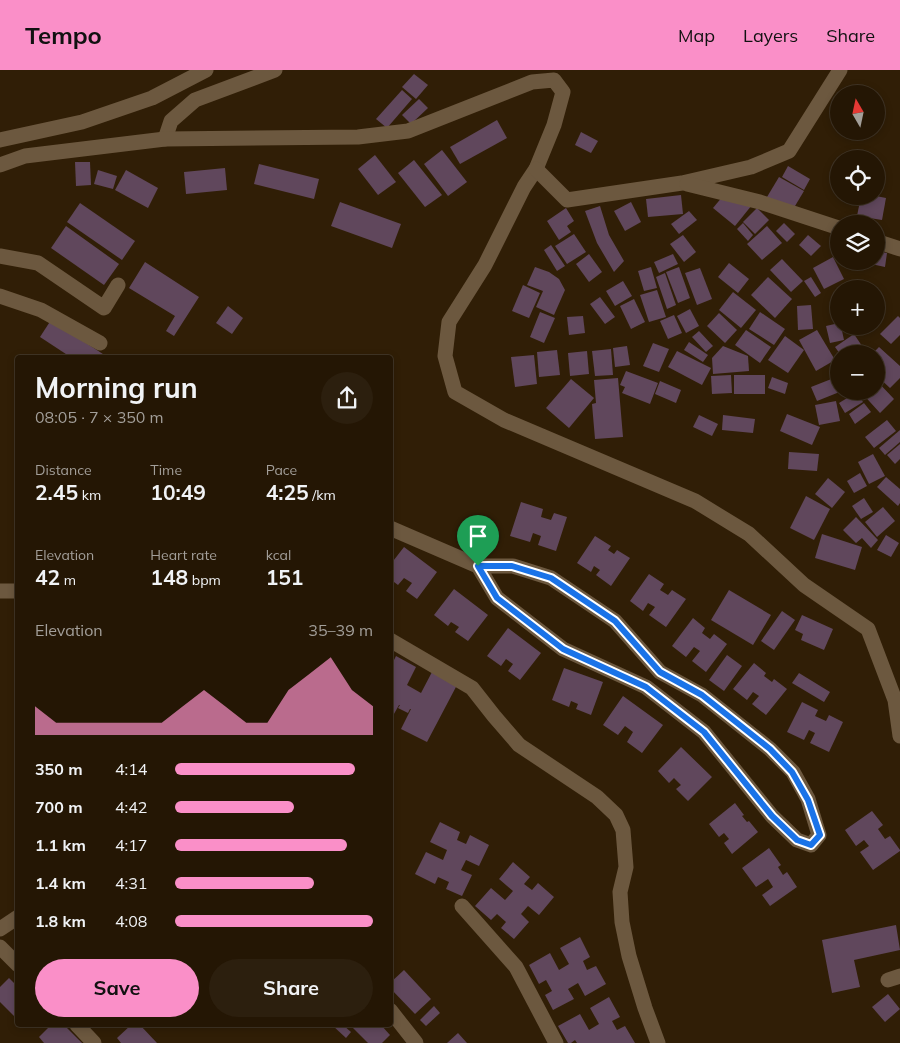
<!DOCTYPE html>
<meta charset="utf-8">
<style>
body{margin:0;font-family:Mulish,sans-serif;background:#2c1f0e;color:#f1f3f6;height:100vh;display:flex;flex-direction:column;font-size:19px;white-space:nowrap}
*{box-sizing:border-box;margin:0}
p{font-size:16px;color:#a39f9a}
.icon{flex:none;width:28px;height:28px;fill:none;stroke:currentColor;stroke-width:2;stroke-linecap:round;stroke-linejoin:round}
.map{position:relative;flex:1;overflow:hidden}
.sheet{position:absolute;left:15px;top:285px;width:378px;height:672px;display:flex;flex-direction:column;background:#241604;border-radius:5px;box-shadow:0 2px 8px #0003,0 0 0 1px #413526}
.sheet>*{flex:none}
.needle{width:32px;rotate:351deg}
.fabs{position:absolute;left:830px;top:15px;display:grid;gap:10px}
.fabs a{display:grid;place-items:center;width:55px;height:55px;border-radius:50%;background:#241604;box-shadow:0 2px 8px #0003,0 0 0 1px #413526;font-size:25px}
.pin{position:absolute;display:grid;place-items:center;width:42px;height:42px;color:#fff;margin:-51px -21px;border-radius:50% 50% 50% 0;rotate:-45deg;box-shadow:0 0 5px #0007}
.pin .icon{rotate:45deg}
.round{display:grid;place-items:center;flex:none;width:52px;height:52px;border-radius:26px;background:#2c1f0e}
.overview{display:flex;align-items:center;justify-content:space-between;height:85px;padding:0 20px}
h1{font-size:28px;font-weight:700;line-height:38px}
.stats{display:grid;grid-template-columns:repeat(3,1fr);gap:8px;height:85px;padding:5px 20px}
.stats div{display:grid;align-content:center}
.stats b{font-size:21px;font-weight:700}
.stats small{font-size:14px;font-weight:400}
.stats p{font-size:14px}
.chart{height:140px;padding:10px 20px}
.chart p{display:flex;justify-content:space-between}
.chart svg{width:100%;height:90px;margin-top:5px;fill:#fa8fc8;opacity:.7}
.button{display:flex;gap:10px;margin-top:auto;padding:10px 20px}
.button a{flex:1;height:58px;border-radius:30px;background:#fa8fc8;color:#111;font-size:20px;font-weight:700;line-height:58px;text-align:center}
.button a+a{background:#2c1f0e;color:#f1f3f6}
ul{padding:0 20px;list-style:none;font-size:16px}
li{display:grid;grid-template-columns:80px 60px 1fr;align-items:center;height:38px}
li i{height:12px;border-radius:6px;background:#fa8fc8}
header{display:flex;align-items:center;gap:30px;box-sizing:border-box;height:70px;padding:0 25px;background:#fa8fc8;color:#111}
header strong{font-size:24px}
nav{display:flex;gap:28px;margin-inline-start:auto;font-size:18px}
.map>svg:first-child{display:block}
.building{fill:#60475c}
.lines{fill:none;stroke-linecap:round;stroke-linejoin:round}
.street{stroke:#6c583f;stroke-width:15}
.route-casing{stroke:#fff;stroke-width:10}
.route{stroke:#1a73e8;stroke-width:6}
</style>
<header>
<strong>Tempo</strong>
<nav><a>Map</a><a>Layers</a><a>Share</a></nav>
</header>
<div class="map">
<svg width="900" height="973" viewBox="0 0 900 973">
<rect width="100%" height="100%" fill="#301e06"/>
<g class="building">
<polygon points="414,4 428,15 416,29 402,17"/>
<polygon points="402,20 412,29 387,58 376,49"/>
<polygon points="419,29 428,38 411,54 402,45"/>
<polygon points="497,50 507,68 460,94 450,77"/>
<polygon points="581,62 598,71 591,83 575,75"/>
<polygon points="442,80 467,112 448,126 424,94"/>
<polygon points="375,85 396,112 378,125 358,99"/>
<polygon points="414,90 442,125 425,137 398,103"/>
<polygon points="75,92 90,92 91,115 76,116"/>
<polygon points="259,94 319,109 314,129 254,114"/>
<polygon points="788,96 810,109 804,120 782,107"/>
<polygon points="225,98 227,120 186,124 184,102"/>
<polygon points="98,100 117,106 113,119 94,114"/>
<polygon points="126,100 158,118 148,138 115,120"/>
<polygon points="779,107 804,121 792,141 767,127"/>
<polygon points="681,125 683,144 648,147 646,129"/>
<polygon points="723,126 752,135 735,156 713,138"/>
<polygon points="861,126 876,126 886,128 882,150 857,146"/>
<polygon points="340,132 401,154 392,178 331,156"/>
<polygon points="631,132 641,152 625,161 614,141"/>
<polygon points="80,133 135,171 122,190 67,152"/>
<polygon points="600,136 609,165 624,191 614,202 597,173 585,141"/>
<polygon points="566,138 574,151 567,156 571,162 559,170 547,151"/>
<polygon points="757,138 769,150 755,164 743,152"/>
<polygon points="689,141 697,150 679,164 671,154"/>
<polygon points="743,153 753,165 748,171 737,159"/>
<polygon points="784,153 795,164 787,172 776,161"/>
<polygon points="66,156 119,194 104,215 51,178"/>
<polygon points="767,156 782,173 762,190 747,174"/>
<polygon points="574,164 586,182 567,194 555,176"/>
<polygon points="683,165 696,182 684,192 670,174"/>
<polygon points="808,165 821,176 811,186 799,175"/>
<polygon points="551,175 565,196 557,201 544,180"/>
<polygon points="876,181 887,183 885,197 862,192 862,191 876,191"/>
<polygon points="589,184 602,202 589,212 576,194"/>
<polygon points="673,184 678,194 659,203 654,192"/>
<polygon points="833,187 844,209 824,219 813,198"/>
<polygon points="782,189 803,211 791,222 770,200"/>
<polygon points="145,192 199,227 174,266 166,261 175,246 129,218"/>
<polygon points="729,193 749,209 738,223 718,207"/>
<polygon points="535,197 549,202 559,209 565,220 554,245 536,237 543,221 527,215"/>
<polygon points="651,197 657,218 644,221 638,201"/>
<polygon points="679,197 690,228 678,233 666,202"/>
<polygon points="700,198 712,229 697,235 685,203"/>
<polygon points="665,203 676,235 667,239 656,207"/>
<polygon points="768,207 792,229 775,248 751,225"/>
<polygon points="811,207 821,223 815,227 804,211"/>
<polygon points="623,211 632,226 615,236 606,221"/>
<polygon points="523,215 540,223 529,248 512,241"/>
<polygon points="657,220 666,247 649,252 640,225"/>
<polygon points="733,222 756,240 741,258 719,240"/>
<polygon points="876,225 884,239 876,243"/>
<polygon points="600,227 615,247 605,254 590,234"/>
<polygon points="634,229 645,252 631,259 620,236"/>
<polygon points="811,235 813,259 798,260 797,236"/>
<polygon points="228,236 243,248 232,264 216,253"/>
<polygon points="690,239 699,256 686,263 677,246"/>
<polygon points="540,242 555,248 544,273 530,267"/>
<polygon points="760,242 785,259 774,275 749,259"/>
<polygon points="719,243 737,260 725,273 707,256"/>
<polygon points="674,245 682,263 668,269 660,251"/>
<polygon points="583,246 585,263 569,265 567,247"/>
<polygon points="898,246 900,248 900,265 891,274 880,264"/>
<polygon points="51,250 109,288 72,288 40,267"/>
<polygon points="839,253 839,256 841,256 844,270 830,273 826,256"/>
<polygon points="746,260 771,277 760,293 735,275"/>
<polygon points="817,260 835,290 816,301 799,270"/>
<polygon points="699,261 713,276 706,282 692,267"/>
<polygon points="854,264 866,282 863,284 840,284 835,277"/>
<polygon points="785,266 804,280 788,303 768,290"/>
<polygon points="689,272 708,285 703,292 684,280"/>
<polygon points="653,273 669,279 659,302 643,296"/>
<polygon points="627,276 630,295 615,297 613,278"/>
<polygon points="723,276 748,286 749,301 713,304 712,288"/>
<polygon points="879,277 900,296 900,308 890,318 876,305 876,284 872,284"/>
<polygon points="611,279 613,305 595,306 592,281"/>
<polygon points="557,280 560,305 539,307 537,282"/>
<polygon points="587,281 589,304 570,306 568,283"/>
<polygon points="677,281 711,298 702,315 668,297"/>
<polygon points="534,285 537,314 515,317 511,287"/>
<polygon points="626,301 658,313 650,334 622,323 625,317 620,315"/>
<polygon points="731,305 732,323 712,324 711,306"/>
<rect x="734" y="305" width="31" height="19"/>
<polygon points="839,306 839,321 842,321 817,331 811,317"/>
<polygon points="772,307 788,313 785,324 768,318"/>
<polygon points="618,308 623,367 595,369 592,334 596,333 594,310"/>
<polygon points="571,309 594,328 569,358 546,338"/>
<polygon points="876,310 894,329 880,343 860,321 876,321"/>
<polygon points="660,311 681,320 676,333 655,324"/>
<polygon points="857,322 863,332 845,343 839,333"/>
<polygon points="836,331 840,351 819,355 815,335"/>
<polygon points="864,333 871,342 855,354 849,344"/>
<polygon points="787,344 820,357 812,375 780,361"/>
<polygon points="699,345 718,354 712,366 693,357"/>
<polygon points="723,345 755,349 753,363 722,360"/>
<polygon points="887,350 896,361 874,378 865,367"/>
<polygon points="900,360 900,372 885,385 879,378"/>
<polygon points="900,374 900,389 895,394 887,385"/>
<polygon points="789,382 819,384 817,401 788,399"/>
<polygon points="873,384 885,406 869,414 858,392"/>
<polygon points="860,403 867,416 854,423 847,411"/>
<polygon points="886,407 900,419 900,433 898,436 877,417"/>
<polygon points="828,408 845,422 832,438 815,424"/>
<polygon points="806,426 830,439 814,470 790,458"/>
<polygon points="864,428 873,442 861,449 852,436"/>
<polygon points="521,432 543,439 541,447 551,450 554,443 567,447 556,481 538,475 541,466 533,463 530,472 510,466"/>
<polygon points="883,437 895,451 877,467 865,452"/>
<polygon points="856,447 878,470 871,478 862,468 856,473 843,460"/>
<polygon points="822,464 862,477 855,500 815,488"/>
<polygon points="886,465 899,473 891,487 877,480"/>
<polygon points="595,466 611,476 608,480 614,484 617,480 630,488 611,516 596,505 600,500 594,496 591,502 577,493"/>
<polygon points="404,477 437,502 417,529 406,521 412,513 404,508 398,515 390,509 390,495"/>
<polygon points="649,504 664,514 660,520 668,525 672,520 686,529 666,557 649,545 655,537 648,533 643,541 630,531"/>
<polygon points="454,519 488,545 468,571 455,562 459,557 451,552 448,556 434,545"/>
<polygon points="729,520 771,545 753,575 711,550"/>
<polygon points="782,541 795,550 774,580 761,571"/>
<polygon points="802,545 833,559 824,580 801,570 803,564 795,560"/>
<polygon points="693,548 705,558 702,563 710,569 714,564 727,574 706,602 692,591 700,581 694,577 686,587 672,576"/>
<polygon points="508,558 541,583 520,610 508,601 513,594 506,589 501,596 487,586"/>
<polygon points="727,585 742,596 724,621 709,610"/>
<polygon points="396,586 416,597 407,615 421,623 432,602 457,615 427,672 401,659 411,639 410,639 408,643 398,638 400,635 399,635 390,651 390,616 394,608 390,605 390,598"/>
<polygon points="754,593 766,603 764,606 772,612 774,609 787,619 766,645 752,634 759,626 753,622 747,630 733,619"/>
<polygon points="564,598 603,612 591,645 576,639 578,634 571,631 569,637 552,630"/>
<polygon points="799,603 830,622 824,632 792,613"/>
<polygon points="623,626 663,655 642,683 627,672 633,662 625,656 618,665 603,655"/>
<polygon points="802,632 818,640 815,646 826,651 829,645 843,652 829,682 810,673 815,663 809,660 804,670 787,662"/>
<polygon points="681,677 712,707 688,731 676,719 681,715 674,708 669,713 658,701"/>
<polygon points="735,733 744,745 742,746 747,752 749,751 758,762 732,784 724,773 729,769 724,763 719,767 709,754"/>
<polygon points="872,741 883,755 878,759 885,769 890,766 900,780 900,781 873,800 860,782 869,776 864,770 856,776 845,760"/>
<polygon points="440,752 460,762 457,770 466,774 470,765 489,775 479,796 466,790 461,800 472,805 462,826 446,819 449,812 438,807 435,814 415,804 426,782 443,790 447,780 430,772"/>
<polygon points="769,778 781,795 778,797 783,805 787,802 797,817 770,836 762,825 773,817 768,809 756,817 742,798"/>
<polygon points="513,792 530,807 524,814 532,820 538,813 554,827 539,845 528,836 521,844 529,852 514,869 501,858 506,852 497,844 491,850 475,836 491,818 505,830 513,821 499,809"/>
<polygon points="896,855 900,880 854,890 860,917 832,923 822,870"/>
<polygon points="580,867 590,887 583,891 587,900 596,896 606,914 585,926 578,913 568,919 574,929 553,940 545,925 552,921 546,910 539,914 529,895 550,883 559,900 569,894 560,878"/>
<polygon points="404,900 431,929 415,944 390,918 390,913"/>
<polygon points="9,908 18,917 18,950 0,932 0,917"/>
<polygon points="888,924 900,939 885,952 872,937"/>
<polygon points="609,927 620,947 612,951 617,960 625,956 635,973 577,973 575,970 571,973 568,973 558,956 580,944 589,960 599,954 590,938"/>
<polygon points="434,936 440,943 426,956 420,950"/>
<polygon points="51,955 64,955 82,973 44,973 39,967"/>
<polygon points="131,955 140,955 157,973 121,973 117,968"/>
<polygon points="332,955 343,955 351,962 346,968"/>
<polygon points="350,955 381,955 390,965 382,973 368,973"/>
<polygon points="458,963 467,973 447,973"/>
</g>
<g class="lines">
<g class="street">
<polyline points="165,69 171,51 195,30 275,0"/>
<polyline points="0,70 82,52 152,28 206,0"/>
<polyline points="0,95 25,86 165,69 358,67 408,61 532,12 554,10 563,22 554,55 536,99 524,117 485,195 449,252 445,286 455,322 504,350 695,431 749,464 804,515 868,559 895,630 900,666"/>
<polyline points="536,99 567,130 682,113 751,97 789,81 840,0"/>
<polyline points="687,114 760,132 839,158"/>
<polyline points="876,171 900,179"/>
<polyline points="0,186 38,193 104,238 118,215"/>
<polyline points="0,226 41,240 100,273"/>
<polyline points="390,458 478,496 513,496 551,508 615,551 660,602 702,625 770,679 793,702 808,729 819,765 811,775 797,770 772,746 704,662 646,617 563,579 497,528 478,496"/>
<polyline points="0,521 18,521"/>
<polyline points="390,570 472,618 494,646 519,675 597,727 616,745 623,760 626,797 620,822 622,852 629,886 645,938 658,973"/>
<polyline points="462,836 516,897 556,973"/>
<polyline points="0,859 18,847"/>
<polyline points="0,877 18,895"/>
<polyline points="888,910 900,906"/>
<polyline points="390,940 416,973"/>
<polyline points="77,955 94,973"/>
</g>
</g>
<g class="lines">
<defs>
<polygon id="route" points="478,496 512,496 551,508 615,551 660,602 702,625 770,679 792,702 808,730 820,765 811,775 797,770 772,746 704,662 646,617 563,579 497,528"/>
</defs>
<use href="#route" class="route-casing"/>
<use href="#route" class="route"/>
</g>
</svg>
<div class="fabs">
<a><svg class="needle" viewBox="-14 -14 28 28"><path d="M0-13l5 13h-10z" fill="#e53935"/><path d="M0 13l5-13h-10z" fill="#a39f9a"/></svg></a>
<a><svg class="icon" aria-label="locate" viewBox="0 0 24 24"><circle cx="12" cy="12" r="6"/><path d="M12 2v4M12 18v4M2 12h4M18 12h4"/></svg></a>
<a><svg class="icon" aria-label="layers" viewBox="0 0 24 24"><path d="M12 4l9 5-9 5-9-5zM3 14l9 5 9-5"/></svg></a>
<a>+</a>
<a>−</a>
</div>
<div class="pin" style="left:478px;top:496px;background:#1e9e55"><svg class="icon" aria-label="arrive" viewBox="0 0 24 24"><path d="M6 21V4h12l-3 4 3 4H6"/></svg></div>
<section class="sheet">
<div class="overview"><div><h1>Morning run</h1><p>08:05 · 7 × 350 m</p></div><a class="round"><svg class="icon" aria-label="share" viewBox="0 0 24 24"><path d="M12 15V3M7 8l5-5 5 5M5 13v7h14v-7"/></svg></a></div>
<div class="stats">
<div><p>Distance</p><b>2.45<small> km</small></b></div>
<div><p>Time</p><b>10:49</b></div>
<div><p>Pace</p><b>4:25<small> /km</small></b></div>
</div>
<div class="stats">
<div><p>Elevation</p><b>42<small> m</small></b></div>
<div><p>Heart rate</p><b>148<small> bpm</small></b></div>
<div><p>kcal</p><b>151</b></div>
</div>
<div class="chart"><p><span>Elevation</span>35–39 m</p>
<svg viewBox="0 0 160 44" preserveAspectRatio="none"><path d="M0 44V30L10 38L20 38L30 38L40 38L50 38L60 38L70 30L80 22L90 30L100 38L110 38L120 22L130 14L140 6L150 22L160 30V44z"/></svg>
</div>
<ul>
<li><b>350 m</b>4:14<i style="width:91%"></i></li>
<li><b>700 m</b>4:42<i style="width:60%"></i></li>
<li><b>1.1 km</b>4:17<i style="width:87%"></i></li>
<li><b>1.4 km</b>4:31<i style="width:70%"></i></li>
<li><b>1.8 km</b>4:08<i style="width:100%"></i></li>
</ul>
<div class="button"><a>Save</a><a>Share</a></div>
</section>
</div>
